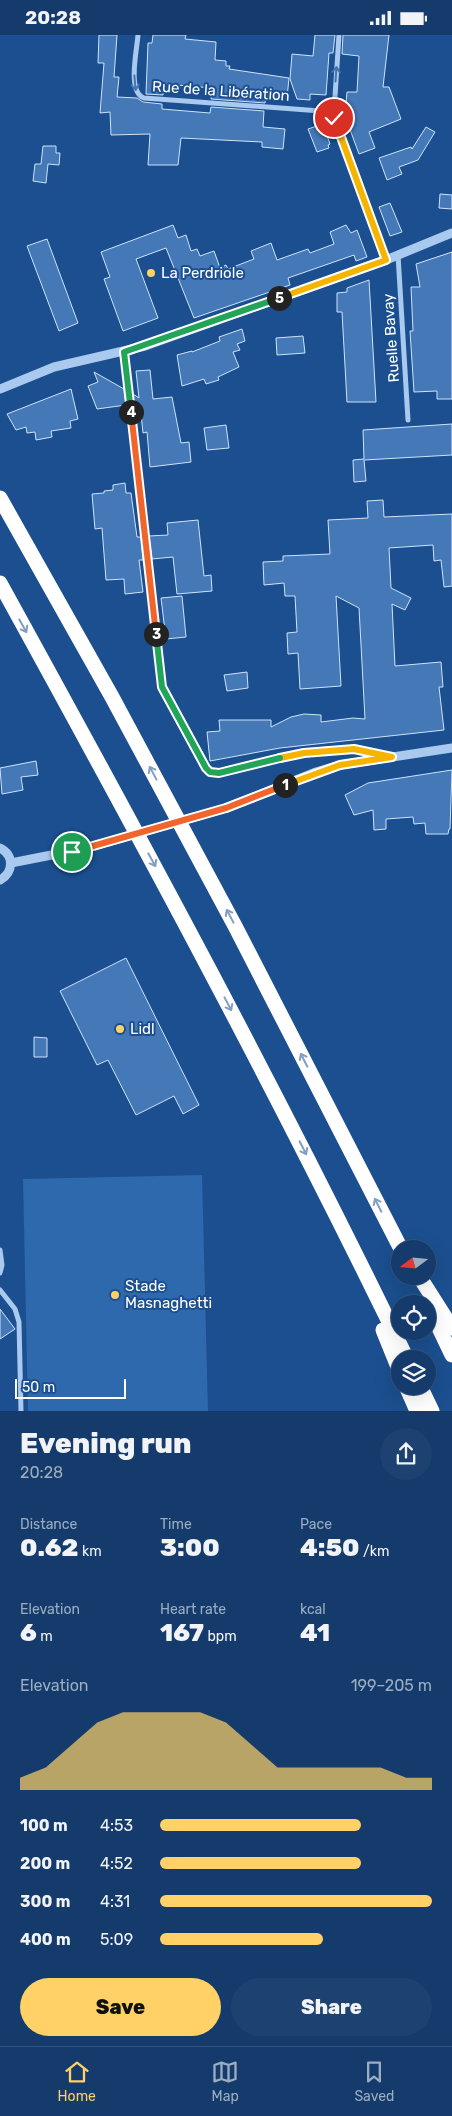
<!DOCTYPE html>
<meta charset="utf-8">
<style>
body{margin:0;font-family:Rubik,sans-serif;background:#1d4271;color:#f1f3f6;height:100vh;display:flex;flex-direction:column;font-size:19px;white-space:nowrap}
*{box-sizing:border-box;margin:0}
p{font-size:16px;color:#9dadc1}
.icon{flex:none;width:28px;height:28px;fill:none;stroke:currentColor;stroke-width:2;stroke-linecap:round;stroke-linejoin:round}
.map{position:relative;height:1376px;overflow:hidden}
.drawer{display:flex;flex-direction:column;background:#143b6b;flex:1}
.drawer>*{flex:none}
.needle{width:32px;rotate:254deg}
.tools{position:absolute;left:391px;top:1205px;display:grid;gap:10px}
.tools a{display:grid;place-items:center;width:45px;height:45px;border-radius:50%;background:#143b6b;box-shadow:0 5px 20px #0002,0 0 0 1px #33557e;font-size:25px}
.scale{position:absolute;left:15px;bottom:12px;width:111px;box-sizing:border-box;padding-left:5px;border:2px solid #fff;border-top:0;font-size:14px;line-height:18px;white-space:nowrap;color:#fff;-webkit-text-stroke:4px #1b4f8f;paint-order:stroke}
.pin{position:absolute;display:grid;place-items:center;width:42px;height:42px;color:#fff;margin:-21px;border:2px solid #fff;border-radius:50%;box-shadow:0 1px 5px #0007}
.km{position:absolute;width:25px;height:25px;margin:-12px;border-radius:50%;background:#222;color:#fff;font-size:14px;line-height:25px;text-align:center}
.round{display:grid;place-items:center;flex:none;width:52px;height:52px;border-radius:26px;background:#1d4271}
.summary{display:flex;align-items:center;justify-content:space-between;height:85px;padding:0 20px}
h1{font-size:28px;font-weight:800;line-height:38px}
.figures{display:grid;grid-template-columns:repeat(3,1fr);gap:8px;height:85px;padding:5px 20px}
.figures div{display:grid;align-content:center}
.figures b{font-size:25px;font-weight:800}
.figures small{font-size:14px;font-weight:400}
.figures p{font-size:14px}
.chart{height:140px;padding:10px 20px}
.chart p{display:flex;justify-content:space-between}
.chart svg{width:100%;height:90px;margin-top:5px;fill:#ffd166;opacity:.7}
.primary-button{display:flex;gap:10px;margin-top:auto;padding:10px 20px}
.primary-button a{flex:1;height:58px;border-radius:30px;background:#ffd166;color:#111;font-size:20px;font-weight:800;line-height:58px;text-align:center}
.primary-button a+a{background:#1d4271;color:#f1f3f6}
ul{padding:0 20px;list-style:none;font-size:16px}
li{display:grid;grid-template-columns:80px 60px 1fr;align-items:center;height:38px}
li i{height:12px;border-radius:6px;background:#ffd166}
.status{display:flex;justify-content:space-between;align-items:center;height:35px;padding:0 25px;background:#143b6b;direction:ltr}
.status svg{height:14px;fill:currentColor}
.tabs{display:flex;justify-content:space-around;align-items:center;height:70px;border-top:1px solid #33557e;background:#143b6b;font-size:14px;color:#9dadc1}
.tabs a{display:grid;justify-items:center;gap:2px}
.tabs .on{color:#ffd166}
.map>svg:first-child{display:block}
.green{fill:#2e69ad}
.building{fill:#4478b7;stroke:#cfe3fa}
.lines{fill:none;stroke-linecap:round;stroke-linejoin:round}
.minor{stroke:#a9c9ee;stroke-width:5}
.tertiary{stroke:#a9c9ee;stroke-width:9}
.motorway{stroke:#fff;stroke-width:15}
.tertiary-bridge{stroke:#a9c9ee;stroke-width:9}
.oneway{stroke:#4674ac}
.oneway2{stroke:#829ec1}
.split-1-casing{stroke:#fff;stroke-width:10}
.split-2-casing{stroke:#fff;stroke-width:10}
.split-3-casing{stroke:#fff;stroke-width:10}
.split-4-casing{stroke:#fff;stroke-width:10}
.split-5-casing{stroke:#fff;stroke-width:10}
.split-6-casing{stroke:#fff;stroke-width:10}
.split-1{stroke:#f0652b;stroke-width:6}
.split-2{stroke:#f5b400;stroke-width:6}
.split-3{stroke:#22a559;stroke-width:6}
.split-4{stroke:#f0652b;stroke-width:6}
.split-5{stroke:#22a559;stroke-width:6}
.split-6{stroke:#f5b400;stroke-width:6}
.poi-dot{fill:#ffd166;stroke:#1b4f8f;stroke-width:2}
.labels{text-anchor:middle;dominant-baseline:central;stroke-width:4;stroke-linejoin:round;paint-order:stroke}
.street-label{font-size:15px;fill:#fff;stroke:#1b4f8f}
.poi-label{font-size:15px;fill:#fff;stroke:#1b4f8f;text-anchor:start}
</style>
<div class="status"><b>20:28</b><svg viewBox="0 0 49 12"><path d="M0 12V9h3v3zM5 12V6h3v6zM10 12V3h3v9zM15 12V0h3v12zM26 1h20v11H26zM47 4h2v5h-2z"/></svg></div>
<div class="map">
<svg width="452" height="1376" viewBox="0 0 452 1376">
<rect width="100%" height="100%" fill="#1b4f8f"/>
<polygon class="green" points="202,1140 208,1376 28,1376 23,1144"/>
<g class="building">
<polygon points="99,0 117,0 114,42 119,42 117,62 137,63 143,67 162,69 162,74 210,78 211,72 264,76 263,92 285,94 283,114 262,112 262,107 181,103 178,130 148,130 150,99 111,100 110,77 100,78 104,28 98,28"/>
<polygon points="153,0 186,0 185,4 216,7 215,25 226,26 226,31 230,31 229,34 289,43 287,63 266,61 265,68 211,64 212,53 164,49 163,60 146,59 148,8 152,8"/>
<polygon points="315,0 335,0 333,18 329,18 326,60 310,59 310,65 297,64 290,44 292,19 313,21"/>
<polygon points="343,0 389,0 383,52 389,52 401,84 369,97 375,113 359,119 345,81 347,57 357,57 359,21 342,19"/>
<polygon points="323,89 330,109 328,110 329,113 317,117 308,94"/>
<polygon points="426,92 435,97 418,125 399,132 402,139 387,145 379,123 411,112 412,114"/>
<polygon points="43,111 56,111 56,118 60,118 59,130 48,129 46,148 33,146 35,129 41,129"/>
<polygon points="440,159 452,160 452,174 439,173"/>
<polygon points="390,168 402,197 390,201 379,172"/>
<polygon points="173,190 178,203 186,200 191,216 197,214 200,221 214,216 220,233 226,230 228,234 254,224 251,216 271,208 277,225 308,214 310,218 334,209 330,197 346,190 351,198 357,195 367,222 356,226 354,220 288,243 290,250 194,283 166,213 136,224 158,283 123,296 104,244 110,242 101,217"/>
<polygon points="47,204 78,288 59,296 27,211"/>
<polygon points="452,217 452,364 437,364 437,356 414,357 410,296 413,296 411,252 420,252 416,229"/>
<polygon points="369,245 376,367 347,367 342,277 337,277 337,258 347,257 347,253"/>
<polygon points="242,294 245,306 237,309 240,315 233,317 239,332 218,342 219,345 206,349 204,344 182,351 177,320 192,316 192,317 220,306 219,302"/>
<polygon points="303,301 305,318 277,320 276,303"/>
<polygon points="150,335 153,364 172,362 181,408 189,407 191,427 150,432 147,397 143,398 140,369 134,370 133,359 139,363 136,336"/>
<polygon points="94,337 124,354 126,370 97,374 88,351 98,347"/>
<polygon points="71,354 78,384 70,386 71,393 51,396 52,402 36,405 35,397 27,398 26,392 16,395 7,379"/>
<polygon points="452,389 452,420 364,425 366,446 354,447 353,425 364,424 363,395"/>
<polygon points="226,390 229,413 207,415 204,393"/>
<polygon points="125,448 126,458 131,458 137,502 141,502 143,525 139,525 143,557 125,559 124,544 106,545 102,493 95,494 92,459 104,458 104,456 113,455 113,450"/>
<polygon points="383,465 384,482 452,479 452,551 444,552 441,525 434,526 433,510 389,513 391,553 411,563 405,575 392,569 395,631 441,627 443,652 439,652 444,695 280,713 210,726 207,697 220,696 219,685 271,685 271,692 291,682 304,679 321,680 321,687 353,683 365,684 359,573 336,561 341,651 300,654 298,618 288,619 287,598 297,597 295,561 285,561 284,548 264,550 263,527 283,526 283,521 330,519 328,485 368,483 367,466"/>
<polygon points="198,485 204,541 211,540 212,556 177,559 173,522 152,524 149,501 168,500 167,488"/>
<polygon points="182,561 186,602 166,604 161,563"/>
<polygon points="247,637 248,653 227,656 224,640"/>
<polygon points="36,726 38,740 21,742 23,755 2,759 0,733"/>
<polygon points="452,735 450,794 449,794 448,799 426,799 425,788 414,789 413,782 386,784 386,794 374,795 373,775 354,780 345,760 368,748"/>
<polygon points="126,923 199,1070 183,1079 174,1061 136,1080 108,1025 97,1030 60,956"/>
<polygon points="34,1002 47,1003 47,1022 34,1022"/>
<polygon points="0,1274 15,1294 0,1304"/>
</g>
<g class="lines">
<g class="minor">
<path d="M138 0C137 15 127 57 144 63L334 77"/>
<polyline points="339,0 334,77 335,88 386,225"/>
<polyline points="398,220 408,385"/>
<path d="M124 317 162 652 206 733 210 737 219 738C261 728 312 710 356 714 366 715 376 718 386 720"/>
<polyline points="0,1215 2,1230 0,1238"/>
<polyline points="0,1255 15,1274 19,1287 21,1376"/>
</g>
<g class="tertiary">
<polyline points="0,354 54,332 145,311 386,225 452,198"/>
<polyline points="226,773 316,737 340,730 452,713"/>
<path d="M0 813C14 820 14 837 0 845"/>
<polyline points="11,828 87,813"/>
</g>
<g class="motorway">
<polyline points="0,463 112,662 235,891 401,1214"/>
<path d="M0 548C141 804 280 1061 407 1324"/>
<polyline points="419,1241 452,1293"/>
<polyline points="429,1272 452,1320"/>
<polyline points="383,1295 400,1337"/>
<polyline points="406,1351 417,1376"/>
<polyline points="420,1351 432,1376"/>
</g>
<polyline class="tertiary-bridge" points="87,813 226,773"/>
</g>
<defs><path id="oneway-shaft" d="M-6 0H5M1.5-3L5.5 0L1.5 3" fill="none" stroke-width="1.6" stroke-linecap="round" stroke-linejoin="round" transform="scale(1.25)"/></defs>
<g class="oneway">
<use href="#oneway-shaft" transform="translate(336 39) rotate(-86)"/>
<use href="#oneway-shaft" transform="translate(135 48) rotate(85)"/>
</g>
<g class="oneway2">
<use href="#oneway-shaft" transform="translate(23 591) rotate(61)"/>
<use href="#oneway-shaft" transform="translate(153 738) rotate(-118)"/>
<use href="#oneway-shaft" transform="translate(152 825) rotate(61)"/>
<use href="#oneway-shaft" transform="translate(230 881) rotate(-118)"/>
<use href="#oneway-shaft" transform="translate(228 969) rotate(62)"/>
<use href="#oneway-shaft" transform="translate(304 1025) rotate(-117)"/>
<use href="#oneway-shaft" transform="translate(303 1113) rotate(63)"/>
<use href="#oneway-shaft" transform="translate(378 1170) rotate(-117)"/>
</g>
<g class="lines">
<defs>
<polyline id="split-1" points="72,817 226,773 285,750"/>
<polyline id="split-2" points="280,723 304,718 354,714 392,722 340,730 285,750"/>
<polyline id="split-3" points="156,599 162,652 206,733 210,737 219,738 280,723"/>
<polyline id="split-4" points="131,377 156,599"/>
<polyline id="split-5" points="131,377 124,317 279,263"/>
<polyline id="split-6" points="279,263 386,225 334,83"/>
</defs>
<use href="#split-1" class="split-1-casing"/>
<use href="#split-2" class="split-2-casing"/>
<use href="#split-3" class="split-3-casing"/>
<use href="#split-4" class="split-4-casing"/>
<use href="#split-5" class="split-5-casing"/>
<use href="#split-6" class="split-6-casing"/>
<use href="#split-1" class="split-1"/>
<use href="#split-2" class="split-2"/>
<use href="#split-3" class="split-3"/>
<use href="#split-4" class="split-4"/>
<use href="#split-5" class="split-5"/>
<use href="#split-6" class="split-6"/>
</g>
<g class="poi-dot">
<circle cx="151" cy="238" r="5"/>
<circle cx="120" cy="994" r="5"/>
<circle cx="115" cy="1260" r="5"/>
</g>
<g class="labels">
<g class="street-label">
<text transform="translate(221 56) rotate(4)">Rue de la Libération</text>
<text transform="translate(391 303) rotate(-94)">Ruelle Bavay</text>
</g>
<g class="poi-label">
<text x="161" y="238">La Perdriole</text>
<text x="130" y="994">Lidl</text>
<text x="125" y="1251">Stade<tspan x="125" dy="17">Masnaghetti</tspan></text>
</g>
</g>
</svg>
<div class="tools">
<a><svg class="needle" viewBox="-14 -14 28 28"><path d="M0-13l5 13h-10z" fill="#e53935"/><path d="M0 13l5-13h-10z" fill="#9dadc1"/></svg></a>
<a><svg class="icon" aria-label="locate" viewBox="0 0 24 24"><circle cx="12" cy="12" r="6"/><path d="M12 2v4M12 18v4M2 12h4M18 12h4"/></svg></a>
<a><svg class="icon" aria-label="layers" viewBox="0 0 24 24"><path d="M12 4l9 5-9 5-9-5zM3 14l9 5 9-5"/></svg></a>
</div>
<div class="scale">50 m</div>
<div class="pin" style="left:72px;top:817px;background:#1e9e55"><svg class="icon" aria-label="arrive" viewBox="0 0 24 24"><path d="M6 21V4h12l-3 4 3 4H6"/></svg></div>
<div class="pin" style="left:334px;top:83px;background:#d93025"><svg class="icon" aria-label="check" viewBox="0 0 24 24"><path d="M5 12l5 5 9-10"/></svg></div>
<b class="km" style="left:285px;top:750px">1</b>
<b class="km" style="left:156px;top:599px">3</b>
<b class="km" style="left:131px;top:377px">4</b>
<b class="km" style="left:279px;top:263px">5</b>
</div>
<section class="drawer">
<div class="summary"><div><h1>Evening run</h1><p>20:28</p></div><a class="round"><svg class="icon" aria-label="share" viewBox="0 0 24 24"><path d="M12 15V3M7 8l5-5 5 5M5 13v7h14v-7"/></svg></a></div>
<div class="figures">
<div><p>Distance</p><b>0.62<small> km</small></b></div>
<div><p>Time</p><b>3:00</b></div>
<div><p>Pace</p><b>4:50<small> /km</small></b></div>
</div>
<div class="figures">
<div><p>Elevation</p><b>6<small> m</small></b></div>
<div><p>Heart rate</p><b>167<small> bpm</small></b></div>
<div><p>kcal</p><b>41</b></div>
</div>
<div class="chart"><p><span>Elevation</span>199–205 m</p>
<svg viewBox="0 0 160 44" preserveAspectRatio="none"><path d="M0 44V38L10 33L20 22L30 11L40 6L50 6L60 6L70 6L80 11L90 22L100 33L110 33L120 33L130 33L140 33L150 38L160 38V44z"/></svg>
</div>
<ul>
<li><b>100 m</b>4:53<i style="width:74%"></i></li>
<li><b>200 m</b>4:52<i style="width:74%"></i></li>
<li><b>300 m</b>4:31<i style="width:100%"></i></li>
<li><b>400 m</b>5:09<i style="width:60%"></i></li>
</ul>
<div class="primary-button"><a>Save</a><a>Share</a></div>
</section>
<nav class="tabs">
<a class="on"><svg class="icon" aria-label="home" viewBox="0 0 24 24"><path d="M3 11l9-7 9 7M6 9v11h12V9"/></svg>Home</a>
<a><svg class="icon" aria-label="map" viewBox="0 0 24 24"><path d="M3 6l6-2 6 2 6-2v14l-6 2-6-2-6 2zM9 4v14M15 6v14"/></svg>Map</a>
<a><svg class="icon" aria-label="saved" viewBox="0 0 24 24"><path d="M7 4h10v16l-5-4-5 4z"/></svg>Saved</a>
</nav>
